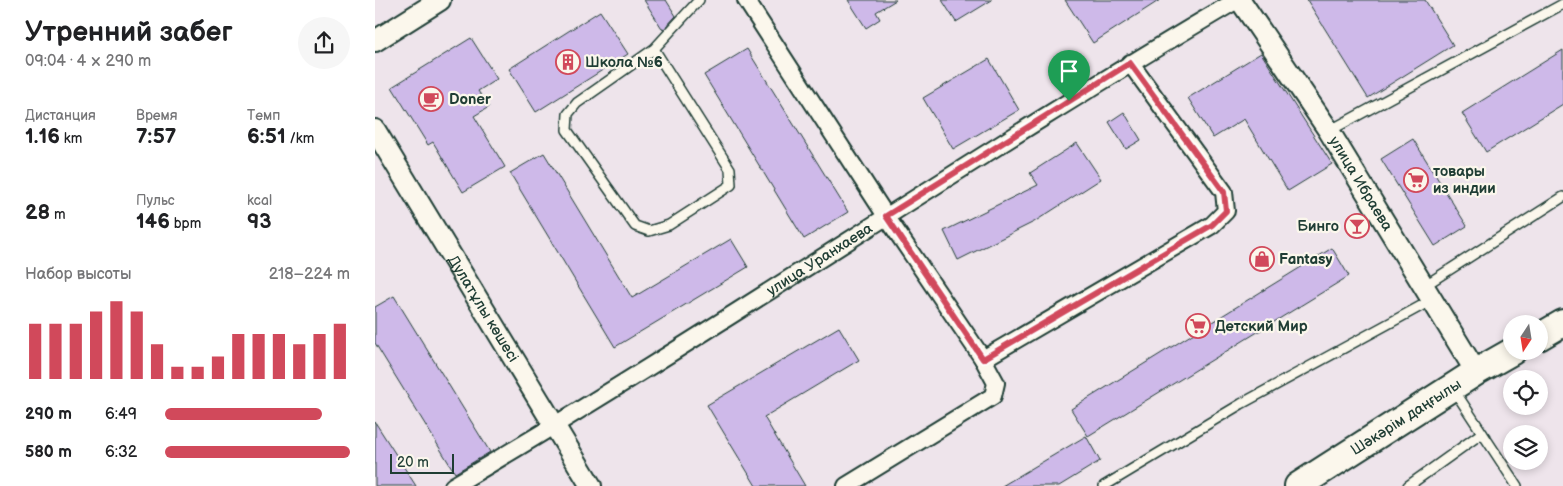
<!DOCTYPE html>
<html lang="ru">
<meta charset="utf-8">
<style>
body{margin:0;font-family:"Balsamiq Sans",sans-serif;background:#f6f6f6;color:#202124;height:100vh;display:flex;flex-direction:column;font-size:19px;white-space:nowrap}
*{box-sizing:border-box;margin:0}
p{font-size:16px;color:#757577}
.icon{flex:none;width:28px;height:28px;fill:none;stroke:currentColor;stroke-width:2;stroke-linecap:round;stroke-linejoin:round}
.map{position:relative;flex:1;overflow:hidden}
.details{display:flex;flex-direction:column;background:#fff;width:375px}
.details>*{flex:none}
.needle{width:32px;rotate:192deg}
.fabs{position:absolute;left:1128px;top:315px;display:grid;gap:10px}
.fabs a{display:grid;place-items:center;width:45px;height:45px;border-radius:50%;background:#fff;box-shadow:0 2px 8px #0003;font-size:25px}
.scale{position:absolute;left:15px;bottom:12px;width:64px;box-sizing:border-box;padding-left:5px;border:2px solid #1f3d34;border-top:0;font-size:14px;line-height:18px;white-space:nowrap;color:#1f3d34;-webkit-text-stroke:4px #fbf7ec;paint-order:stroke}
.pin{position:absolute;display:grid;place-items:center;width:42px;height:42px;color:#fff;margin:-51px -21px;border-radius:50% 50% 50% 0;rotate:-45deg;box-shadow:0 0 5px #0007}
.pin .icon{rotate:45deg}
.round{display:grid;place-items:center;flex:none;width:52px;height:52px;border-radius:26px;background:#f6f6f6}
.overview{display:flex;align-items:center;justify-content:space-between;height:85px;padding:0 25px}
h1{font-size:28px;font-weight:800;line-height:38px}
.figures{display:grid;grid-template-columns:repeat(3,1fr);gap:8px;height:85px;padding:5px 25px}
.figures div{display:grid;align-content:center}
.figures b{font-size:21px;font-weight:800}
.figures small{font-size:14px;font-weight:400}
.figures p{font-size:14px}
.chart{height:140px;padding:10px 25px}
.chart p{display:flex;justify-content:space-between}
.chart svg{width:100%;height:90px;margin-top:5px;stroke:#d1495b;stroke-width:6}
ul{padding:0 25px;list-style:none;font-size:16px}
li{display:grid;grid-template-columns:80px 60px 1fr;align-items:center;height:38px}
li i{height:12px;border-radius:6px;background:#d1495b}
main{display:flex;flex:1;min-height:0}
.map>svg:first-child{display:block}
.building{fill:#ceb9e9;stroke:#1f3d34}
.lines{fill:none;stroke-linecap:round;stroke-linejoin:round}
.service-casing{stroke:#1f3d34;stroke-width:12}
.minor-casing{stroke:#1f3d34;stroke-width:20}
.tertiary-casing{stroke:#1f3d34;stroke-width:24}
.primary-casing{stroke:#1f3d34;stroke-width:30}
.service{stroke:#fbf7ec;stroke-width:9}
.minor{stroke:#fbf7ec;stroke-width:16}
.tertiary{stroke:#fbf7ec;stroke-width:20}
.primary{stroke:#fbf7ec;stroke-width:26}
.route-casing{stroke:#fff;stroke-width:10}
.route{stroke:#d1495b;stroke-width:6}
.labels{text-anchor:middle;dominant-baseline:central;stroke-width:4.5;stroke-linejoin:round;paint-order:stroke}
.poi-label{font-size:15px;font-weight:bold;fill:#1f3d34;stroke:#fbf7ec;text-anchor:start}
.street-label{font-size:15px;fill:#1f3d34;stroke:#fbf7ec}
</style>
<main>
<section class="details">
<div class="overview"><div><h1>Утренний забег</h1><p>09:04 · 4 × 290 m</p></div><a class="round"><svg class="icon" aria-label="share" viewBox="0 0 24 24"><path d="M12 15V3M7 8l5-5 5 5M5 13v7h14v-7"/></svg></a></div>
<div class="figures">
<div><p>Дистанция</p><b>1.16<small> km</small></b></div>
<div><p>Время</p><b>7:57</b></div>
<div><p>Темп</p><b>6:51<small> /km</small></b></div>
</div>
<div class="figures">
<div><b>28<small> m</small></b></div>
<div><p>Пульс</p><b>146<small> bpm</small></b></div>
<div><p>kcal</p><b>93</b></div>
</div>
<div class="chart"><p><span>Набор высоты</span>218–224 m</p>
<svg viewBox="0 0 160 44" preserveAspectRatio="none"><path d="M5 44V17M15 44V17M25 44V17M35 44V11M45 44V6M55 44V11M65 44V27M75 44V38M85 44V38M95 44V33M105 44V22M115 44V22M125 44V22M135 44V27M145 44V22M155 44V17"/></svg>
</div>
<ul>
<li><b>290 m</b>6:49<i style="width:85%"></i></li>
<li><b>580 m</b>6:32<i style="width:100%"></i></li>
</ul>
</section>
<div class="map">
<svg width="1188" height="486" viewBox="0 0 1188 486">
<rect width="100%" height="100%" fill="#eee4eb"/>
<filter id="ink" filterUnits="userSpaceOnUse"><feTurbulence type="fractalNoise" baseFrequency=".02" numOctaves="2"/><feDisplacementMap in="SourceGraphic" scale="10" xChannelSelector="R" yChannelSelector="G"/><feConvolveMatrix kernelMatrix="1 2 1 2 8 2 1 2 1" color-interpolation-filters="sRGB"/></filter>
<g filter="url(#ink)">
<g class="building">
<polygon points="269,0 291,0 301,16 288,30"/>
<polygon points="473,0 521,0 501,12 505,19 491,28"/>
<polygon points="567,0 617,0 581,22"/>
<polygon points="690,0 785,0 718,43"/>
<polygon points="932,0 1050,0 1078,45 993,98"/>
<polygon points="225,11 253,54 161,112 134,69"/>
<polygon points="96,38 122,79 103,91 114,107 99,116 130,167 88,192 58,142 53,145 17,87"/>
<polygon points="372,49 473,212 429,239 329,75"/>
<polygon points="1188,50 1188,104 1111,152 1087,113"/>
<polygon points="886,53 957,164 913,191 869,119 838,138 813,98"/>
<polygon points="614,59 644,110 578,149 548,98"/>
<polygon points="749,112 766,140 751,149 734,122"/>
<polygon points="1038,139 1092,226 1060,246 1006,159"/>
<polygon points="702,143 726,179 659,222 583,260 569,231 663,185 655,173"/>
<polygon points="169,153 257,298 356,239 373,267 240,347 135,173"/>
<polygon points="957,248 974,276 713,436 696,409"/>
<polygon points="19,296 115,452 80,473 0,343 0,307"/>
<polygon points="464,327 484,360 389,417 430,486 381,486 332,405"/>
<polygon points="0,422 41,486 0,486"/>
<polygon points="711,436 725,461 684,486 627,486"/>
</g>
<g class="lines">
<defs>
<g id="service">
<polyline points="279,49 355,169 356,185 294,225 274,231 260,226 192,130 193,114 202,103 279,49 324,0"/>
<polyline points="954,131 1188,4"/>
<polyline points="1049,286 1188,197"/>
<polyline points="1079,390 1142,486"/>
<polyline points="729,486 866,404 1057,300"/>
<polyline points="1033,486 1107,433"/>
</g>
<g id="minor">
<polyline points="371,0 511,216 608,359"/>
<path id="s1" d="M78 486C343 330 597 156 862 0"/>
<polyline points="471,486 618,396 621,383 608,359 837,225 851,211 849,192 755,63"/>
</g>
<g id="tertiary">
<path id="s2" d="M865 0 954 131 1101 372"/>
<polyline points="0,41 65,0"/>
<path id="s3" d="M0 130 216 486"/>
</g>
<g id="primary">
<polyline points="1164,337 1188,323"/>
<path id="s4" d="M923 486 1101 372 1138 351"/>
</g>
</defs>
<use href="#service" class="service-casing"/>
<use href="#minor" class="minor-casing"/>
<use href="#tertiary" class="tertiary-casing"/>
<use href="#primary" class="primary-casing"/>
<use href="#service" class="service"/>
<use href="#minor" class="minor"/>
<use href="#tertiary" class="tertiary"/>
<use href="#primary" class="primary"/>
</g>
</g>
<g class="lines" filter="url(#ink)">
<defs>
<polygon id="route" points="755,63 849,192 851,211 837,225 608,359 511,216"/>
</defs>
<use href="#route" class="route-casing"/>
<use href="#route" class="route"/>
</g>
<defs>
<symbol id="building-ring" viewBox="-11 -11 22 22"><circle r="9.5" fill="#fbf7ec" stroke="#d1495b" stroke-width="1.5"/><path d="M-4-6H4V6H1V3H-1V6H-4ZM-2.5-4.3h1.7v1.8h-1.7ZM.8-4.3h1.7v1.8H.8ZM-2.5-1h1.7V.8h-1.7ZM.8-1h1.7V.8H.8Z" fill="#d1495b"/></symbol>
<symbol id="cafe-ring" viewBox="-11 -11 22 22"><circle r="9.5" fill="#fbf7ec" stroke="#d1495b" stroke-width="1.5"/><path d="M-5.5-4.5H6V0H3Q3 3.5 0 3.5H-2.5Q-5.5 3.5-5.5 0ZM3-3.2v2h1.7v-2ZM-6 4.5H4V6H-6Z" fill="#d1495b"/></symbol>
<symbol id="supermarket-ring" viewBox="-11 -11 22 22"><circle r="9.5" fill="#fbf7ec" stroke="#d1495b" stroke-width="1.5"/><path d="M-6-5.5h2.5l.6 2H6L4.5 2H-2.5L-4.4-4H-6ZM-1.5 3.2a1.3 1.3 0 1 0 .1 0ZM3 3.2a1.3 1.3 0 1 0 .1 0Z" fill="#d1495b"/></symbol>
<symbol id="bar-ring" viewBox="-11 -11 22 22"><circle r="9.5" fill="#fbf7ec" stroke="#d1495b" stroke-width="1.5"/><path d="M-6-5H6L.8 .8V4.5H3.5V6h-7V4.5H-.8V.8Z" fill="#d1495b"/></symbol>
<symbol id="shop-ring" viewBox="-11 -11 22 22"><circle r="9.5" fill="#fbf7ec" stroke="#d1495b" stroke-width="1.5"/><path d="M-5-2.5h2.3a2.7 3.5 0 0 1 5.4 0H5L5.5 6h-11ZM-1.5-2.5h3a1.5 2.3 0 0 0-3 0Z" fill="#d1495b"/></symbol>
</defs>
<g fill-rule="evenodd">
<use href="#building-ring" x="179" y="48" width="28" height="28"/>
<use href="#cafe-ring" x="42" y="85" width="28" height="28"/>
<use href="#supermarket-ring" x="1027" y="166" width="28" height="28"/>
<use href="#bar-ring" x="968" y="212" width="28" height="28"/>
<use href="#shop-ring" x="873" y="245" width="28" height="28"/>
<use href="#supermarket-ring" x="809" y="312" width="28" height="28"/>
</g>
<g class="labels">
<g class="poi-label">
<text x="210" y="62">Школа №6</text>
<text x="74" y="99">Doner</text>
<text x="1058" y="171">товары<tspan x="1058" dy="17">из индии</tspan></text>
<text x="964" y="226" text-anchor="end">Бинго</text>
<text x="904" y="259">Fantasy</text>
<text x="840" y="326">Детский Мир</text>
</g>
<g class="street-label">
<text stroke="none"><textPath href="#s2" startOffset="220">улица Ибраева</textPath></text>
<text stroke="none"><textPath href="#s1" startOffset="431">улица Уранхаева</textPath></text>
<text stroke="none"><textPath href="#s3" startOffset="209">Дулатұлы көшесі</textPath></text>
<text stroke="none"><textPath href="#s4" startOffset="128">Шәкәрім даңғылы</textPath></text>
</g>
</g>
</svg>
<div class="fabs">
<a><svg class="needle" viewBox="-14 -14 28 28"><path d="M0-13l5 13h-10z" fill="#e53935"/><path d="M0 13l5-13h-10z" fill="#757577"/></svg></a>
<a><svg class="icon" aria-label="locate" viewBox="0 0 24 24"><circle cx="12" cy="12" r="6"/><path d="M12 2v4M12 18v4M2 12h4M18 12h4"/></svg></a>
<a><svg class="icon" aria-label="layers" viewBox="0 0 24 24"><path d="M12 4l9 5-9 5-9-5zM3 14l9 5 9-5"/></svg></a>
</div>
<div class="scale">20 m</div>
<div class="pin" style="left:694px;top:101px;background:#1e9e55"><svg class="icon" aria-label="arrive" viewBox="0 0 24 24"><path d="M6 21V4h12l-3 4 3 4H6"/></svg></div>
</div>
</main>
